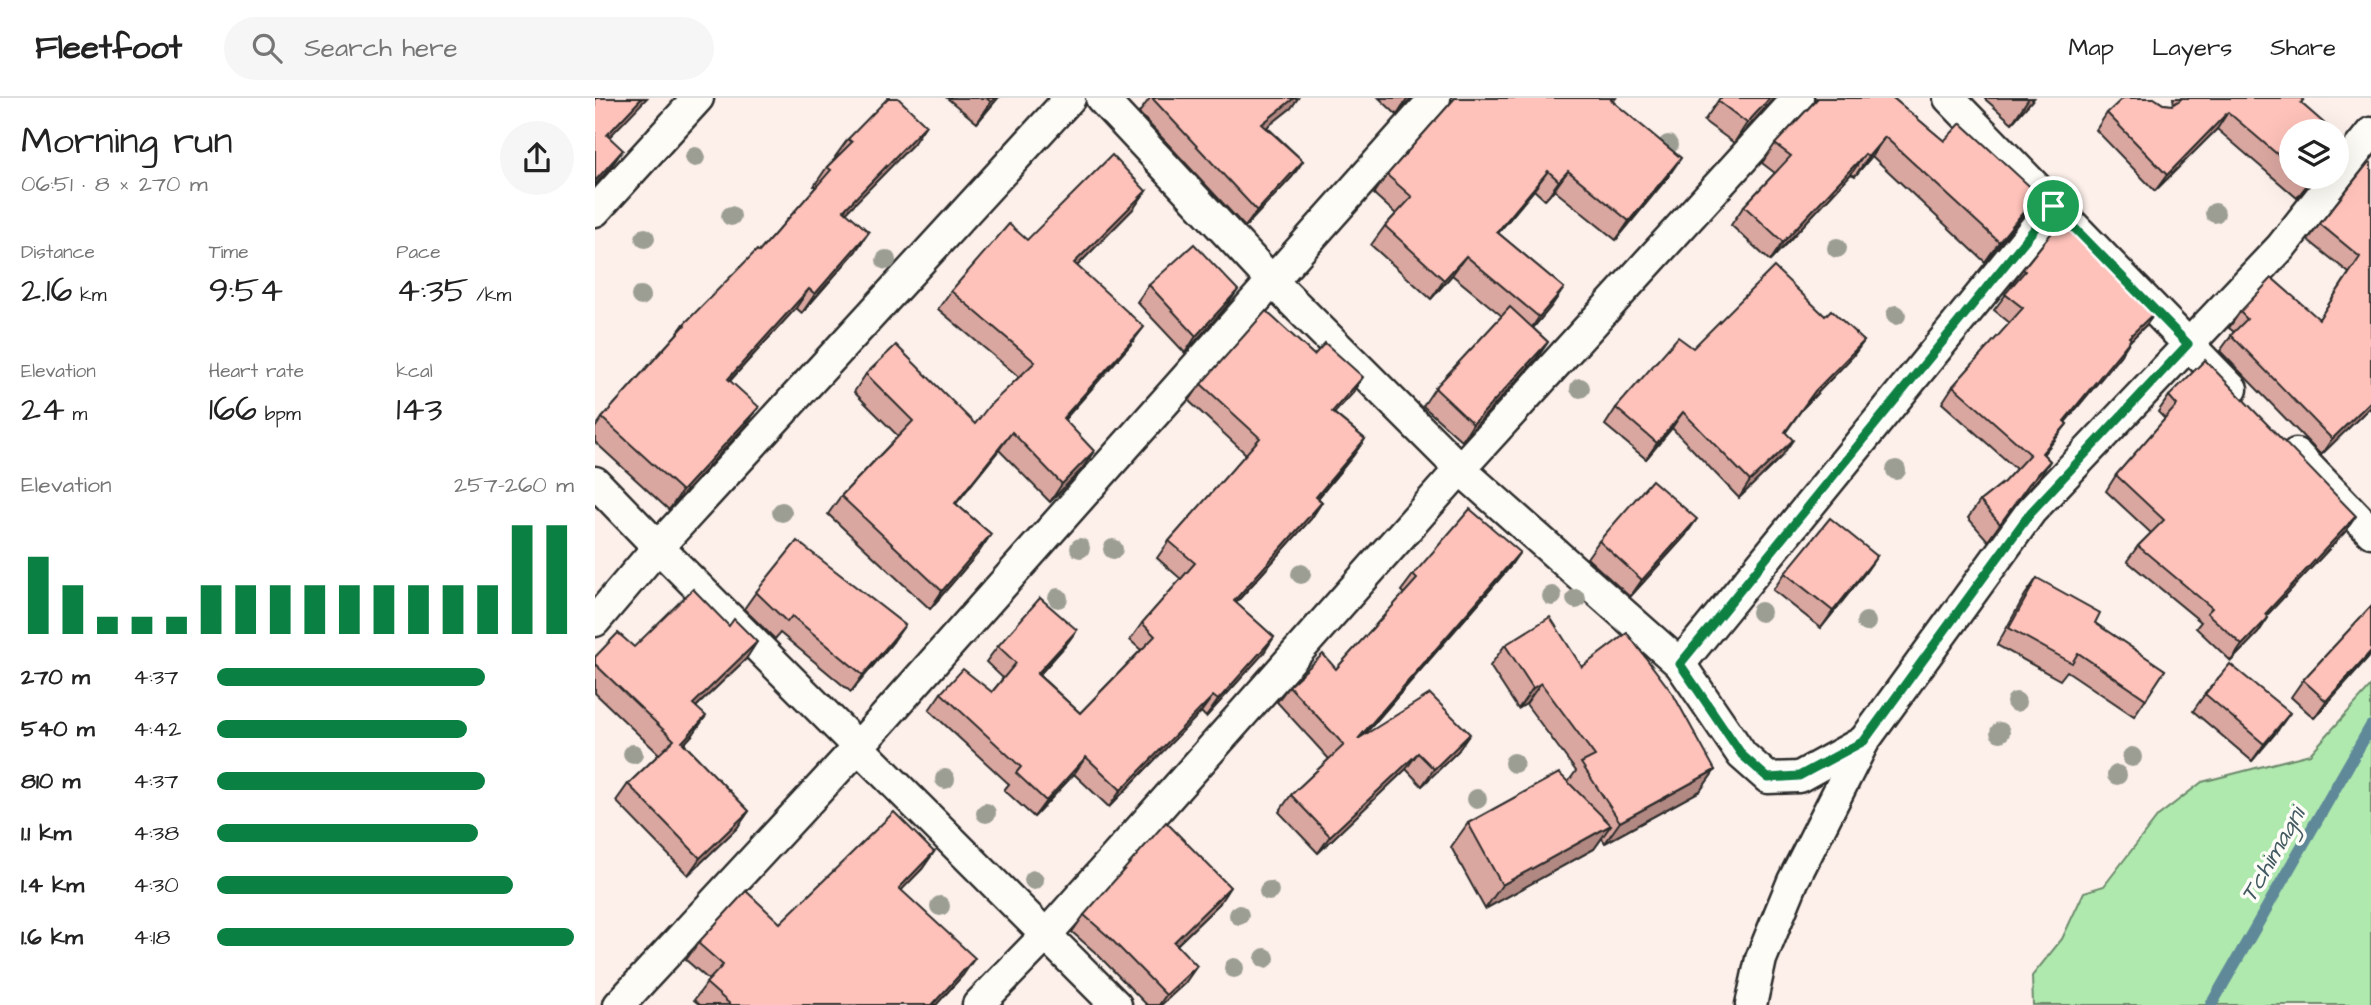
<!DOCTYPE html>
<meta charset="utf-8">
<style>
body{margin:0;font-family:"Architects Daughter",sans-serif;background:#f6f6f6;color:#222;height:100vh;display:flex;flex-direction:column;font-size:26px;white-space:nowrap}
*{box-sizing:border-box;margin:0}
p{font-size:23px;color:#767676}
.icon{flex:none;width:38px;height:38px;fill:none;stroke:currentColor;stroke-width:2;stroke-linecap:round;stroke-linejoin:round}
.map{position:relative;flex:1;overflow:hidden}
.drawer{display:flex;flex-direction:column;background:#fff;width:595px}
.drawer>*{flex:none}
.tools{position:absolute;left:1684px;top:21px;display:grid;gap:14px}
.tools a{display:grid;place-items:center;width:70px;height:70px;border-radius:50%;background:#fff;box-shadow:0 7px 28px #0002;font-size:35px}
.pin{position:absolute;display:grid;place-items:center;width:60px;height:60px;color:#fff;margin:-30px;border:4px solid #fff;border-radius:50%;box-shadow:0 2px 7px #0007}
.round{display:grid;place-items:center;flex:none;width:74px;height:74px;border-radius:37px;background:#f6f6f6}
.overview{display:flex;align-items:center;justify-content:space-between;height:119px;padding:0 21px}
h1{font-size:38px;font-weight:600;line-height:52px}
.metrics{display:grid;grid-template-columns:repeat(3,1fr);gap:10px;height:119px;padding:7px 21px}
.metrics div{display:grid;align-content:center}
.metrics b{font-size:35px;font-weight:600}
.metrics small{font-size:19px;font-weight:400}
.metrics p{font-size:19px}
.chart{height:196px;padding:14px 21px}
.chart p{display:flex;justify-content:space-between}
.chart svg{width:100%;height:126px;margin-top:7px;stroke:#0b8043;stroke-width:6}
ul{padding:0 21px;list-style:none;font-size:23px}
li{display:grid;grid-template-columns:112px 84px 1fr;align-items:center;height:52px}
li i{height:18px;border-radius:9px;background:#0b8043}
header{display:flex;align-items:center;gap:42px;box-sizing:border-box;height:98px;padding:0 35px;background:#fff;border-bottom:2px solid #e0e0e0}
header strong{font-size:33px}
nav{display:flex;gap:38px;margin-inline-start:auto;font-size:24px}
.search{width:490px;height:63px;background:#f6f6f6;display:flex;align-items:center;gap:18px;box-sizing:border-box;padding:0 24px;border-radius:38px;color:#767676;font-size:26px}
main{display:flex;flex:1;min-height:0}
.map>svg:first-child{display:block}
.green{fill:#afe9ae;stroke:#6d8a6c;stroke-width:2}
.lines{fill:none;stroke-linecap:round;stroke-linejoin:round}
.stream{stroke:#5e8998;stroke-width:12}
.street-casing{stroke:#2b2b2b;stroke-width:35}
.street{stroke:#fdfcf7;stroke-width:30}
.tree{fill:#9c9e94}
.wall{fill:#daa7a0;stroke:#2b2b2b;stroke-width:2}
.shaded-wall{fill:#b28882;stroke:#2b2b2b;stroke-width:2}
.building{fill:#fec2ba;stroke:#2b2b2b;stroke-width:2}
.route-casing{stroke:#fff;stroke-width:14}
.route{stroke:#0b8043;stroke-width:9}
.labels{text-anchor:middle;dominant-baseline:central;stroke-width:7;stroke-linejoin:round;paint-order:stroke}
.water-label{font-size:24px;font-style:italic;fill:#445a62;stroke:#fdfcf7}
</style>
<header>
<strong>Fleetfoot</strong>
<div class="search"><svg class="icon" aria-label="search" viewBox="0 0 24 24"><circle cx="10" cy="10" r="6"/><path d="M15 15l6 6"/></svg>Search here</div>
<nav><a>Map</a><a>Layers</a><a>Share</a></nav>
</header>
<main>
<section class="drawer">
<div class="overview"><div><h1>Morning run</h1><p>06:51 · 8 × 270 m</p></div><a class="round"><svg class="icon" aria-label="share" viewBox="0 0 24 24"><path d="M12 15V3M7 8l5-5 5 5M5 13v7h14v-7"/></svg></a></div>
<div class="metrics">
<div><p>Distance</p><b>2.16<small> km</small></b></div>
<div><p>Time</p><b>9:54</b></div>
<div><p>Pace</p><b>4:35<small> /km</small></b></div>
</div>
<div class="metrics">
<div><p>Elevation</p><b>24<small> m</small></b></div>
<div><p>Heart rate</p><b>166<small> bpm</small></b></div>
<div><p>kcal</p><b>143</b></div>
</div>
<div class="chart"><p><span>Elevation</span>257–260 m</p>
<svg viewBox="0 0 160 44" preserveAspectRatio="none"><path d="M5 44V17M15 44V27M25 44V38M35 44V38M45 44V38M55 44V27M65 44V27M75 44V27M85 44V27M95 44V27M105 44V27M115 44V27M125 44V27M135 44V27M145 44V6M155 44V6"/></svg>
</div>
<ul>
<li><b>270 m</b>4:37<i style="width:75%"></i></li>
<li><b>540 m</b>4:42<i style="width:70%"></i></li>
<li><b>810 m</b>4:37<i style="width:75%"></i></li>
<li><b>1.1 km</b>4:38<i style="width:73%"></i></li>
<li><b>1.4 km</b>4:30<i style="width:83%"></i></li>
<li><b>1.6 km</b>4:18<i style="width:100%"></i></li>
</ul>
</section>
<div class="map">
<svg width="1776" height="907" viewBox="0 0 1776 907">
<rect width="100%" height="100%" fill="#fdf0eb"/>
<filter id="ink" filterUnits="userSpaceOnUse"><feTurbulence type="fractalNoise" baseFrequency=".0143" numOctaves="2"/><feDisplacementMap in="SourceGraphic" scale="14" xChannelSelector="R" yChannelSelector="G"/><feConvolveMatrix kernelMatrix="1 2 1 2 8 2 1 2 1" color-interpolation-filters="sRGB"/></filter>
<g filter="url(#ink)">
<polygon class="green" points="1776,588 1776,907 1438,907 1437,878 1467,841 1489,794 1509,788 1563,718 1607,684 1715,656"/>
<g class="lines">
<polyline class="stream" points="1616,907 1776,628"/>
<defs>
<g id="street">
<polyline points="506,0 676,182 865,371 1085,566 1147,657 1173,680 1204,679 1269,643"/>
<polyline points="1354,0 1637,291"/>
<polyline points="0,113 103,0"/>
<polyline points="1701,356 1776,434"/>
<polyline points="0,384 63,449 475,0"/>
<polyline points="0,523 63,449 521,907"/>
<polyline points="1085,566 1458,108"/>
<polyline points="24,907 264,648 840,0"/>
<polyline points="383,907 451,837 865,371 1203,0"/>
<polyline points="1156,907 1166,861 1198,783 1269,643 1436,413 1686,149 1776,35"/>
</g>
</defs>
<use href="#street" class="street-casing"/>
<use href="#street" class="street"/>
</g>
<g class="tree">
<circle cx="1073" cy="47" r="10"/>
<circle cx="100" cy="59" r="10"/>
<circle cx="1620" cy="115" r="10"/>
<circle cx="136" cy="118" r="10"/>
<circle cx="50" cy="140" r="10"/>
<circle cx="1242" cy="150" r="10"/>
<circle cx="291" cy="162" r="10"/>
<circle cx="46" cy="198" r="10"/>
<circle cx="1301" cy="217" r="10"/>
<circle cx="985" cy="290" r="10"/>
<circle cx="1301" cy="372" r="10"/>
<circle cx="187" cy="414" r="10"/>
<circle cx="485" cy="450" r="10"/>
<circle cx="518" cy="451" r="10"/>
<circle cx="706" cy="476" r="10"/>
<circle cx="957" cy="498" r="10"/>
<circle cx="463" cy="500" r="10"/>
<circle cx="981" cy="501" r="10"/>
<circle cx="1166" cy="514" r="10"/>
<circle cx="1271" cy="524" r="10"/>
<circle cx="1421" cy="604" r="10"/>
<circle cx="1405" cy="634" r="10"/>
<circle cx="38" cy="656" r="10"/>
<circle cx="1537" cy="659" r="10"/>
<circle cx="919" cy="665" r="10"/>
<circle cx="1522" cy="677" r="10"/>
<circle cx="350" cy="681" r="10"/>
<circle cx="882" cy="701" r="10"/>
<circle cx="391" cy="715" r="10"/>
<circle cx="439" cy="782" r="10"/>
<circle cx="674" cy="793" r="10"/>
<circle cx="345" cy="808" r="10"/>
<circle cx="644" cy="817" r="10"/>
<circle cx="670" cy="860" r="10"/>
<circle cx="639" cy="870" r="10"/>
</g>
<g class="wall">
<polygon points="352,0 403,0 382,25"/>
<polygon points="555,0 703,0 696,10 672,29 708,63 697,79 650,129 544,15"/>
<polygon points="784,0 817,0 802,17"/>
<polygon points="860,0 1021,0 1018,4 1073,79 1021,142 959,92 950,102 939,92 903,135 969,190 955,210 938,230 953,244 941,261 867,343 828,308 840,290 907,218 857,177 836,201 776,147 790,128 801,116 779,96 792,77"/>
<polygon points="1125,0 1179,0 1139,45 1109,23"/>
<polygon points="1220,0 1298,0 1349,43 1443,96 1429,115 1390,164 1277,58 1260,78 1256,76 1175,163 1136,127 1149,108 1180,75 1167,65 1180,46 1220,3"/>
<polygon points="1390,0 1439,0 1417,25 1390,1"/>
<polygon points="1578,0 1708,0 1696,33 1696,79 1719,79 1702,100 1622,31 1560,93 1501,32 1512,15 1562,2 1568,6 1577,7 1579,6"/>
<polygon points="253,41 318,46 251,114 261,153 207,215 201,210 135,283 151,327 74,412 0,344 0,330 7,320 80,238 89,226 164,154 221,89 219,88 232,69 241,60 240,59"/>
<polygon points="1776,66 1776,312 1774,310 1726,357 1625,253 1639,234 1634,230 1645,214 1724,221 1754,175 1713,142 1725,126"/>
<polygon points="551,93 538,111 482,168 536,246 469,322 499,353 487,371 455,404 404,352 361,406 396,436 384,454 335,511 233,416 246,398 303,338 259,294 271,276 380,326 424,279 343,211 356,193 432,142"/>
<polygon points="1519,169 1563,211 1551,227 1534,244 1525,258 1470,324 1472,326 1448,356 1455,363 1444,380 1422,403 1393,443 1373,420 1385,403 1409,384 1421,371 1347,305 1358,288 1415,225 1399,212 1417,188 1416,187 1428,171"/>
<polygon points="554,187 631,209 590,255 542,204"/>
<polygon points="1230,218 1269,243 1257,259 1208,310 1191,334 1187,358 1144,400 1077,330 1051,361 1010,327 1021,310 1098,250"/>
<polygon points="606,286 757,296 739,315 770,341 758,358 723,400 727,404 716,421 641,505 679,539 668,556 611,619 606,614 514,709 479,676 439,719 409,692 414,686 334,612 346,595 397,594 408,580 391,564 403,548 470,548 444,577 485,615 546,552 535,542 547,525 586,481 562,460 574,443 651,356 594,303"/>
<polygon points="1574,298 1751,433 1671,518 1673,520 1663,535 1636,563 1601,530 1606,524 1532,463 1543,448 1556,435 1511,393 1521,377 1570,321 1563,314"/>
<polygon points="1090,438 1035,499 992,460 1004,443"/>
<polygon points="1282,458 1270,475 1226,530 1178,492 1190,475"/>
<polygon points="914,470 769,637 863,653 827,688 811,671 723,755 684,714 696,697 734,661 682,604 694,588 741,571 809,496 806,493 818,477"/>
<polygon points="1442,480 1500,525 1570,572 1539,618 1472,573 1465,582 1402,547 1430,497"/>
<polygon points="161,494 298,544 256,594 185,535 180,541 149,511"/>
<polygon points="1776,508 1776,556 1719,620 1696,599 1708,582"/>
<polygon points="910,547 987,569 1120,672 1105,693 1010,745 1007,740 999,751 890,811 856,749 873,725 973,684 981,673 931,606 923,611 895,568"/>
<polygon points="39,549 151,561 101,609 99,635 89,646 154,713 142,730 93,777 21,703 33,686 64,656 0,595 0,559"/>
<polygon points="1610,596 1683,632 1657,663 1598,613"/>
<polygon points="339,754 327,771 306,792 368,877 341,907 105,907 99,902 114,882 91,862 103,845 185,825"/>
<polygon points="624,806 582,847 590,885 566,907 552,907 502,856 477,834 489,817"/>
</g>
<g class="shaded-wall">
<polygon points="47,0 52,0 0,54 12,37"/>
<polygon points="400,0 403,0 382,25 396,4"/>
<polygon points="699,0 703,0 696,10 656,42 667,26"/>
<polygon points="813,0 817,0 802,17"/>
<polygon points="1175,0 1179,0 1139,45 1152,25"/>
<polygon points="1434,0 1439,0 1417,25"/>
<polygon points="1633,14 1622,31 1560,93 1572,77"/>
<polygon points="331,27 318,46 236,130 249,112"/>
<polygon points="1290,39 1277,58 1260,78 1273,59"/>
<polygon points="28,52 15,70 0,87 0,83"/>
<polygon points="1270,56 1256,76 1175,163 1188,144"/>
<polygon points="1086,60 1073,79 1021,142 1034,123"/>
<polygon points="708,63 697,79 650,129 662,113"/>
<polygon points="953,73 939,92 888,153 902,134"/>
<polygon points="973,73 959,92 950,102 964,83"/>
<polygon points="1718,79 1719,79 1702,100"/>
<polygon points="551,93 538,111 467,183 479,165"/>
<polygon points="1443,96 1429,115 1390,164 1404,144"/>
<polygon points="274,134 261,153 207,215 220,196"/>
<polygon points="871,158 857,177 836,201 849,182"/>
<polygon points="969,190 955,210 931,238 944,219"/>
<polygon points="214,191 201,210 119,300 133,281"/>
<polygon points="643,192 631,209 590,255 601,238"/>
<polygon points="1563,211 1551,227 1534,244 1525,258 1457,340 1469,323 1534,239"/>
<polygon points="549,229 536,246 455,338 468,320"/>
<polygon points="1269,243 1257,259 1208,310 1220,293"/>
<polygon points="953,244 941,261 867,343 878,326"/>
<polygon points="768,279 757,296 725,331 737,314"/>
<polygon points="1776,303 1776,307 1774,310 1726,357 1737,341"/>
<polygon points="164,309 151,327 74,412 87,393"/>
<polygon points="1088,314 1077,330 1051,361 1062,345"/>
<polygon points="1472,326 1460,342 1435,372 1447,355"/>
<polygon points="417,334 404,352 347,423 360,405"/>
<polygon points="770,341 758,358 710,416 721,399"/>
<polygon points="1198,342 1187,358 1144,400 1155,383"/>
<polygon points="499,353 487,371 455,404 467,386"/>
<polygon points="1455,363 1444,380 1422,403 1393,443 1434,386"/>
<polygon points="727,404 716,421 627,520 639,503"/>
<polygon points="1761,418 1751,433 1659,531 1670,516"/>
<polygon points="1102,421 1090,438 1035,499 1047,482"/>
<polygon points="396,436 384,454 335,511 347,493"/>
<polygon points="925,454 914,470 751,658 763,641"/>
<polygon points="1282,458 1270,475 1226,530 1238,513"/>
<polygon points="1673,520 1663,535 1636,563 1647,547"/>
<polygon points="310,527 298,544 256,594 268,577"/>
<polygon points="482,532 470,548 430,593 442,576"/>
<polygon points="679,539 668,556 611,619 623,602"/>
<polygon points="162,544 151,561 86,623 98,606"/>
<polygon points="1776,553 1776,556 1719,620 1731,603"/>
<polygon points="946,585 931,606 923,611 938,590"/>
<polygon points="618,598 606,614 514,709 526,692"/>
<polygon points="1695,615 1683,632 1657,663 1669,646"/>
<polygon points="111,618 99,635 75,661 87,644"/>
<polygon points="875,636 863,653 827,688 839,671"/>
<polygon points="823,655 811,671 723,755 735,738"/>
<polygon points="491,659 479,676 439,719 451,703"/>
<polygon points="1120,672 1105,693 1010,745 1025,724"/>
<polygon points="154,713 142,730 93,777 105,760"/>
<polygon points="1016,727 999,751 890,811 907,787"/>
<polygon points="339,754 327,771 292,807 304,790"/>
<polygon points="635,789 624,806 567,861 579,844"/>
<polygon points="380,860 368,877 341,907 337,907"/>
<polygon points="602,868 590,885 566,907 564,907 571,897"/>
</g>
<g class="building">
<polygon points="0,0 47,0 12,37 28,52 0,83"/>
<polygon points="293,0 303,0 331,27 249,112 274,134 220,196 214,191 133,281 164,309 87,393 7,320 90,227 89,226 162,152 164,154 236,72 232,69 257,44 253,41"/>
<polygon points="391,0 400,0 396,4"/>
<polygon points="557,0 699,0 667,26 708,63 662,113"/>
<polygon points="860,0 1018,0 1016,2 1086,60 1034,123 973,73 964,83 953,73 902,134 969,190 944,219 871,158 849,182 790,128 817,99 792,77"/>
<polygon points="1125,0 1175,0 1152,25 1123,3"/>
<polygon points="1223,0 1298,0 1349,43 1366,25 1443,96 1404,144 1290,39 1273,59 1270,56 1188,144 1149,108 1196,58 1180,46"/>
<polygon points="1528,0 1559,0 1568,6 1577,7 1585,2 1587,0 1708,0 1709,1 1706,5 1738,33 1696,33 1696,68 1633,14 1572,77 1512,15"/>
<polygon points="1741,36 1747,41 1741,49"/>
<polygon points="517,57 551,93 479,165 549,229 468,320 499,353 467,386 417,334 360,405 396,436 347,493 246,398 318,323 271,276 301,247 380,326 394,308 440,264 356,193 414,126 432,142"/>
<polygon points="1774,64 1776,66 1776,303 1737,341 1636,237 1652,221 1645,214 1677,180 1724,221 1765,159 1725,126"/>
<polygon points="1708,79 1718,79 1714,84"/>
<polygon points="1467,122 1472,127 1473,125 1519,166 1519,169 1563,211 1534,239 1536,241 1469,323 1472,326 1447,355 1455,363 1434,386 1405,426 1385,403 1409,384 1435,356 1358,288 1428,210 1410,196 1430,173 1428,171"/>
<polygon points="599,146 643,192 601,238 554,187"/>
<polygon points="1179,169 1230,218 1236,212 1269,243 1220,293 1190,334 1198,342 1155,383 1088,314 1062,345 1021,310 1083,239 1098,250"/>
<polygon points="915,209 953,244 878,326 840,290"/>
<polygon points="671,213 719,257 730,245 768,279 737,314 770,341 721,399 727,404 639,503 679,539 623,602 618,598 526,692 491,659 451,703 421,675 426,669 346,595 368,571 397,594 421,565 403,548 445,500 482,532 442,576 485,615 560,538 547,525 600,465 574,443 665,340 606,286"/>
<polygon points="1610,262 1761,418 1670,516 1673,520 1647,547 1612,515 1617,510 1543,448 1569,422 1521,377 1582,307 1574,298"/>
<polygon points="1057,382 1102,421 1047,482 1004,443"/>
<polygon points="875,411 925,454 763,641 835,596 875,636 839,671 823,655 735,738 696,697 749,647 694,588 728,556 741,571 822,481 818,477"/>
<polygon points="1235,420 1282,458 1238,513 1190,475"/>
<polygon points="202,443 310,527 268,577 197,518 192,524 161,494"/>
<polygon points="1442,480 1505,515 1500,525 1570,572 1551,601 1483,555 1477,565 1414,530"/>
<polygon points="98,491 134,528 139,521 162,544 98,606 111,618 87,644 154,713 105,760 33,686 79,642 0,566 0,559 23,535 39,549"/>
<polygon points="1776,508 1776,553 1731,603 1708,582"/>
<polygon points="955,519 987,569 1032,535 1078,596 1120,672 1025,724 986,665 1000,658 946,585 938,590 910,547"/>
<polygon points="1635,566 1695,615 1669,646 1610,596"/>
<polygon points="964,675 1016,727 907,787 873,725"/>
<polygon points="299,714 339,754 304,790 380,860 337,907 136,907 111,885 128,867 103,845 151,793 185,825"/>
<polygon points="571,724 635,789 579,844 602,868 571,897 514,839 489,817"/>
</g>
</g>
<g class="lines" filter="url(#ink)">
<defs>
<polygon id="route" points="1458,108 1593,246 1436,414 1269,643 1204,678 1173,680 1147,657 1085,566"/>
</defs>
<use href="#route" class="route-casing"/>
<use href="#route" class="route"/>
</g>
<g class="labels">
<g class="water-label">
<text transform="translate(1678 757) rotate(-60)">Tchimagni</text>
</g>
</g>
</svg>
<div class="tools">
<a><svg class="icon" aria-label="layers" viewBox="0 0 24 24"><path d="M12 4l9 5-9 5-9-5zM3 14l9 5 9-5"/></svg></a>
</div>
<div class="pin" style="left:1458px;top:108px;background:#1e9e55"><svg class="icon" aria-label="arrive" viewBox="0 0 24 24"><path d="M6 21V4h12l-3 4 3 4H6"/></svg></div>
</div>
</main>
